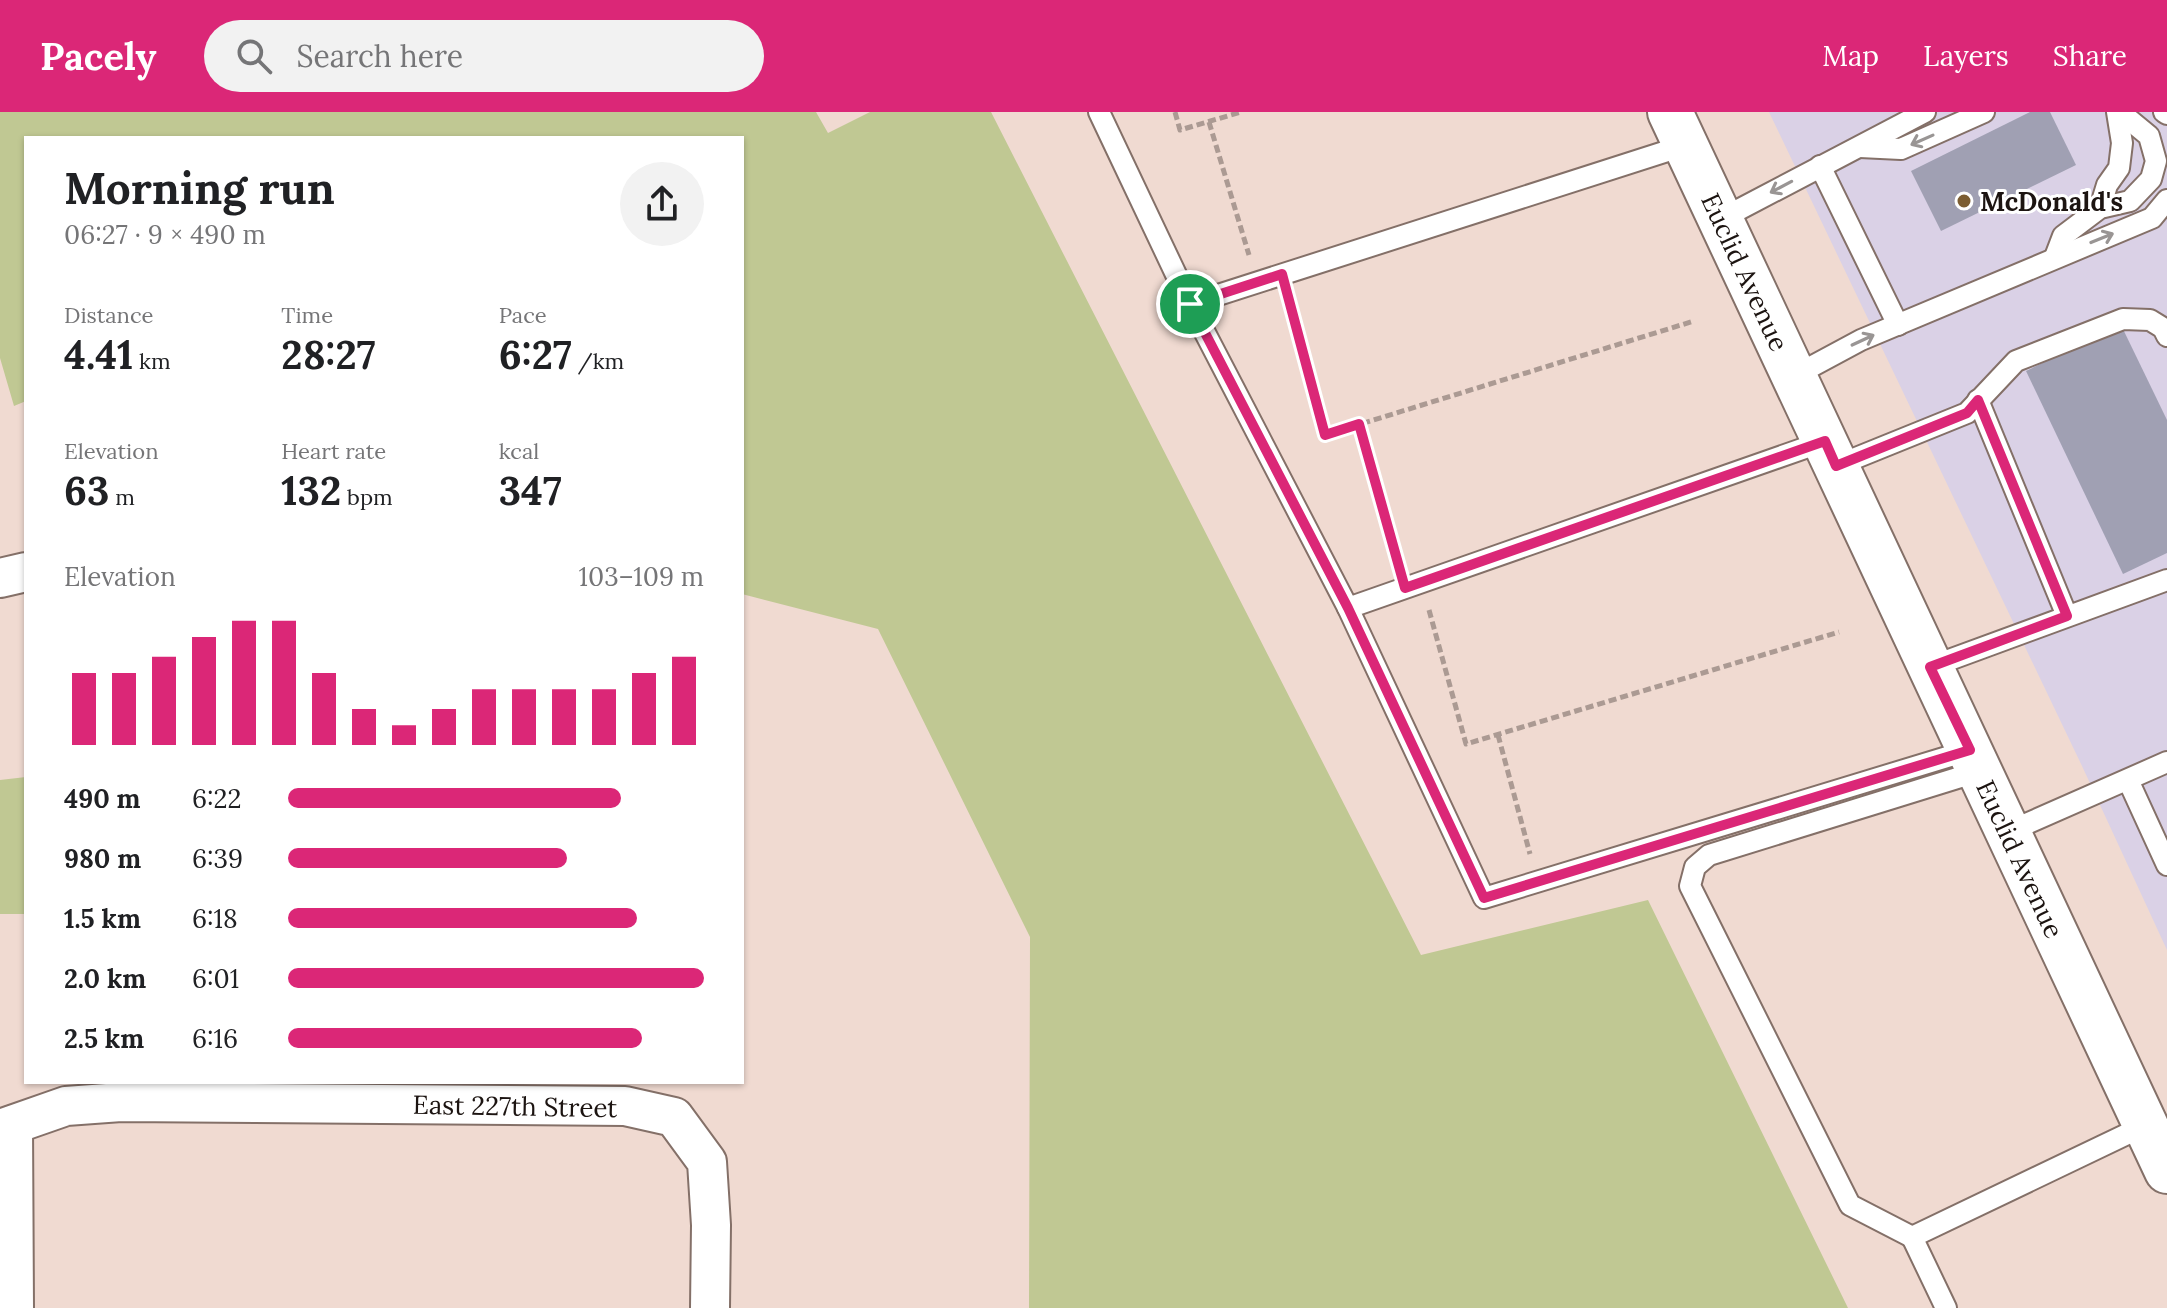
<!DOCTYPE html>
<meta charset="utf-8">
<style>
body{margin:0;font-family:Lora,serif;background:#f2f2f2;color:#202124;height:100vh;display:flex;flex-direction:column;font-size:30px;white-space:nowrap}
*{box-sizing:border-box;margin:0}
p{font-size:26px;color:#757577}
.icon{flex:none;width:44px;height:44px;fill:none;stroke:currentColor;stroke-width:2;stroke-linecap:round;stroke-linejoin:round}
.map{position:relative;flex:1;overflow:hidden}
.details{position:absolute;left:24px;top:24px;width:720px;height:948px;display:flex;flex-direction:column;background:#fff;border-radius:0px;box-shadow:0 2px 6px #0004}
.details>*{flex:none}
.pin{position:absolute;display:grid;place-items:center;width:68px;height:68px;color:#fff;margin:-34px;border:4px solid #fff;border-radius:50%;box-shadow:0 2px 8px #0007}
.round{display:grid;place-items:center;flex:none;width:84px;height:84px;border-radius:42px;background:#f2f2f2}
.head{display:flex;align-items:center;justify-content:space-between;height:136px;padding:0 40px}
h1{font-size:44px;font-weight:700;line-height:60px}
.stats{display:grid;grid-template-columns:repeat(3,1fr);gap:12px;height:136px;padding:8px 40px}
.stats div{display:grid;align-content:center}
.stats b{font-size:40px;font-weight:700}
.stats small{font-size:22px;font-weight:400}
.stats p{font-size:22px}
.chart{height:224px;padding:16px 40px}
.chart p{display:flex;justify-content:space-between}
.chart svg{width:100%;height:144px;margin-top:8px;stroke:#db2777;stroke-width:6}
ul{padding:0 40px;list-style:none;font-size:26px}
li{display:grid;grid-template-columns:128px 96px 1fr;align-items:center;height:60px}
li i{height:20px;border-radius:10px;background:#db2777}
header{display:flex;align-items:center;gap:48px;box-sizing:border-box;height:112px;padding:0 40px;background:#db2777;color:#fff}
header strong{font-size:38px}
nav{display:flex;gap:44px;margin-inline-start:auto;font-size:28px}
.search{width:560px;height:72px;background:#f2f2f2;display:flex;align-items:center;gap:20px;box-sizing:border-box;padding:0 28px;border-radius:44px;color:#757577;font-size:30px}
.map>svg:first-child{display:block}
.commercial{fill:#dad1e6}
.green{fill:#c0c893}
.building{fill:#a0a0b3}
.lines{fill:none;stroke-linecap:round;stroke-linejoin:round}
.lane-casing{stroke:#847068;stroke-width:24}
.street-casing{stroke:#847068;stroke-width:42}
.primary-casing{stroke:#847068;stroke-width:48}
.path{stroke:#ab9a93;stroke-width:5;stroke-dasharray:8 4;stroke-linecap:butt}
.lane{stroke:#fff;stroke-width:20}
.street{stroke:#fff;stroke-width:38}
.primary{stroke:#fff;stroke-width:44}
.oneway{stroke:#999594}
.route-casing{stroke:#fff;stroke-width:16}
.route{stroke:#db2777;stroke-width:10}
.poi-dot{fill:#7c5d32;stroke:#fff;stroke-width:3}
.labels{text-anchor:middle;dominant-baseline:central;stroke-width:6;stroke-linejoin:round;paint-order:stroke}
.poi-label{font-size:26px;font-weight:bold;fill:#1c1411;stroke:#fff;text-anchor:start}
.street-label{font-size:26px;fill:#1c1411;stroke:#fff}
</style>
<header>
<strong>Pacely</strong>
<div class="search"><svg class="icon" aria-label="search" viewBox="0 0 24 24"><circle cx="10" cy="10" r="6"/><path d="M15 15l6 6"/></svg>Search here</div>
<nav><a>Map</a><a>Layers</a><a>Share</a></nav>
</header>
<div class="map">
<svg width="2167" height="1196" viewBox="0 0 2167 1196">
<rect width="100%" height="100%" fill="#f0dad1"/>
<polygon class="commercial" points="1769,0 2167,0 2167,838 2082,654"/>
<g class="green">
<polygon points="0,0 816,0 828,21 870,0 991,0 1421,843 1648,788 1848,1196 1029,1196 1030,825 878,517 742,482 742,26 26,26 26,289 14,294 0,246"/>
<polygon points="26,665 26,802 0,802 0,668"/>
</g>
<g class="building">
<polygon points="2030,0 2050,0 2076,53 1941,119 1911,59"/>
<polygon points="2121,213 2167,308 2167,441 2123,462 2026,259"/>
</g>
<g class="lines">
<defs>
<g id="lane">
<polyline points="1099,0 1190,192"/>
<polyline points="2164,0 2167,2"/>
<polyline points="1860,35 1901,37 1984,0"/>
<polyline points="1820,54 1898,213"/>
<polyline points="2100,96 2107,73 2119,56 2122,31 2117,0"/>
<polyline points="1721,107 1925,0"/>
<polyline points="2055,145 2063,124 2100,96 2130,89 2151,67 2156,49 2149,24 2120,0"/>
<polyline points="1794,264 1861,228 2152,106 2167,88"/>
<polyline points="1978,288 2067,504"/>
<polyline points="1825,329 1348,496 1484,786 1970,638"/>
<polyline points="1836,354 1967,301 2016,249 2123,207 2150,208 2163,216 2167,224"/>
<polyline points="1348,496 1190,192 1686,33"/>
<polyline points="1930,555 2167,468"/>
<polyline points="2128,668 2167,753"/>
<polyline points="2008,720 2167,650"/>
<polyline points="1912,1125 1850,1093 1690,774 1695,755 1709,743 1980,659"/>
<polyline points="1946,1196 1912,1125 2146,1013"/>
</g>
<g id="street">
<polyline points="0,466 26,460"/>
<polyline points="13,1013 14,1196"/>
<polyline points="0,1017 66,994 121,990 625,994 674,1005 707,1050 711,1113 710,1196"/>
</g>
<polyline id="primary" points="1670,0 2167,1059"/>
</defs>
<use href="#lane" class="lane-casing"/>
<use href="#street" class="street-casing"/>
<use href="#primary" class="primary-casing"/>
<g class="path">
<polyline points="1175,0 1180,18 1241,0"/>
<polyline points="1209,10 1249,143"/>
<polyline points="1288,187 1325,323 1694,209"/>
<polyline points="1359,312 1398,450"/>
<polyline points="1429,498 1466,632 1839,520"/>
<polyline points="1498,623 1530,742"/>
</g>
<use href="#lane" class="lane"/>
<use href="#street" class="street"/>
<use href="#primary" class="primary"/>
</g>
<defs><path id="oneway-shaft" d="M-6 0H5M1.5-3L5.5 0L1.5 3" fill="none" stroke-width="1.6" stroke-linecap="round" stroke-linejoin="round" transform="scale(2)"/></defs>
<g class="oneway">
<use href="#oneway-shaft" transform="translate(1922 28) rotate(156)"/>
<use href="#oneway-shaft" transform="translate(1781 75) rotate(152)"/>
<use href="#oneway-shaft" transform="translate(2102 126) rotate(-22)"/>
<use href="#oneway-shaft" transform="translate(1863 228) rotate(-25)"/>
</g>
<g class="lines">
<defs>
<polygon id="route" points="1282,162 1325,323 1359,312 1405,476 1825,329 1836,354 1967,301 1978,288 2067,504 1930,555 1970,638 1484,786 1348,496 1190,192"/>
</defs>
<use href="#route" class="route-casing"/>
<use href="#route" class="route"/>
</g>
<circle class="poi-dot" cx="1964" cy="89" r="8"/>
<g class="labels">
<g class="poi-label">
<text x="1980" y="89">McDonald's</text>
</g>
<g class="street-label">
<text transform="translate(1745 160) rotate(65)">Euclid Avenue</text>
<text transform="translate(2020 747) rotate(65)">Euclid Avenue</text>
<text transform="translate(515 994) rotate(1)">East 227th Street</text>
</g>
</g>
</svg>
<div class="pin" style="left:1190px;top:192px;background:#1e9e55"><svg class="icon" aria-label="arrive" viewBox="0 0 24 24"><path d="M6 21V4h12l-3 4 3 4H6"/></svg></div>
<section class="details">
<div class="head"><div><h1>Morning run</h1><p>06:27 · 9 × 490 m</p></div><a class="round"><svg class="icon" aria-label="share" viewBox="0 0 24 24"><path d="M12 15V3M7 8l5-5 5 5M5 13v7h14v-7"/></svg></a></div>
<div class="stats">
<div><p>Distance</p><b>4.41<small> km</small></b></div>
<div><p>Time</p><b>28:27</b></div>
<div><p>Pace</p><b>6:27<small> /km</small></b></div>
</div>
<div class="stats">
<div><p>Elevation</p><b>63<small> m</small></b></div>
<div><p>Heart rate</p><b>132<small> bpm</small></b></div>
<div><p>kcal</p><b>347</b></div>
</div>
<div class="chart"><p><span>Elevation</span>103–109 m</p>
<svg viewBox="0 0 160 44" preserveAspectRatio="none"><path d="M5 44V22M15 44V22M25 44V17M35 44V11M45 44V6M55 44V6M65 44V22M75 44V33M85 44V38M95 44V33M105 44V27M115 44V27M125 44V27M135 44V27M145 44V22M155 44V17"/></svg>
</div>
<ul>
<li><b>490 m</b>6:22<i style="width:80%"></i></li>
<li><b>980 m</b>6:39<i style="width:67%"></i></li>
<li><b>1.5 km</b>6:18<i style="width:84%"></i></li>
<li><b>2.0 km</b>6:01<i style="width:100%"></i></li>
<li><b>2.5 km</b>6:16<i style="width:85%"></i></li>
</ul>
</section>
</div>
